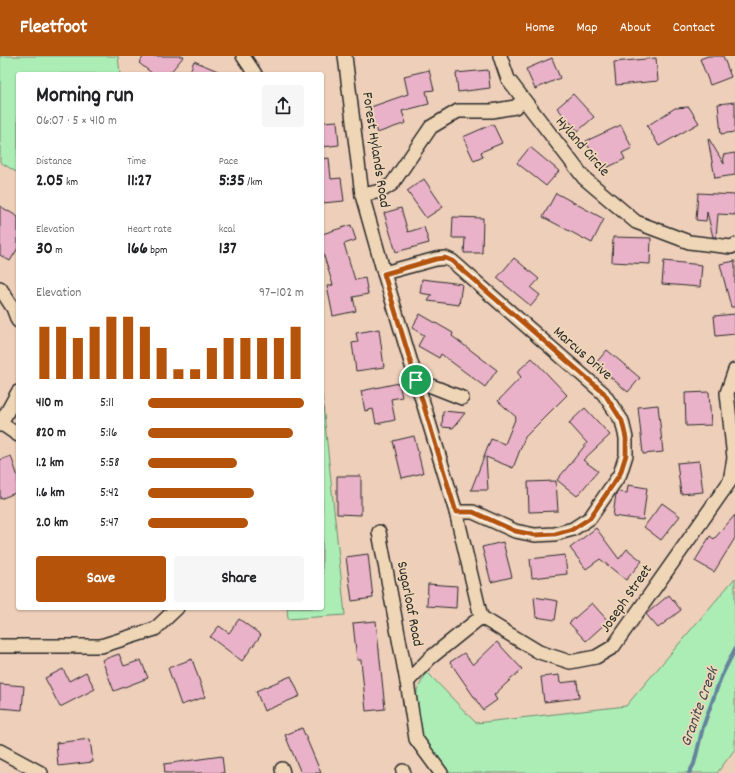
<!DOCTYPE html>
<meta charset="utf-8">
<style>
body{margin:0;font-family:Dekko,sans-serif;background:#f6f6f6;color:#202124;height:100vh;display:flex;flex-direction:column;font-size:15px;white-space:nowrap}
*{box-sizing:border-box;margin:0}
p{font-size:13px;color:#757577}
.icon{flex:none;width:22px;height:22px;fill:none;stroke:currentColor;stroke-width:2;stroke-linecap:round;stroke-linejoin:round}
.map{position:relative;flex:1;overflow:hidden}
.details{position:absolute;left:16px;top:16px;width:308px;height:538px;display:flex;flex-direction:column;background:#fff;border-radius:4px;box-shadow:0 1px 3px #0004}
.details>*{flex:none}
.pin{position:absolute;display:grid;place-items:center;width:34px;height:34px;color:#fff;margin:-17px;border:2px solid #fff;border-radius:50%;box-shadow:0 1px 4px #0007}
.round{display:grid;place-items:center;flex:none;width:42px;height:42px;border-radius:4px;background:#f6f6f6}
.overview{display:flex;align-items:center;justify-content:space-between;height:68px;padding:0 20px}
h1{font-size:22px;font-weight:800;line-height:30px}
.metrics{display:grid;grid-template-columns:repeat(3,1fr);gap:6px;height:68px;padding:4px 20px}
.metrics div{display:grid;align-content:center}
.metrics b{font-size:17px;font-weight:800}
.metrics small{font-size:11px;font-weight:400}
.metrics p{font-size:11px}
.chart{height:112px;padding:8px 20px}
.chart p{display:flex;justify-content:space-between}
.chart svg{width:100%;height:72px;margin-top:4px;stroke:#b45309;stroke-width:6}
.cta{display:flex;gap:8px;margin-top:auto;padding:8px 20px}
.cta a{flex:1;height:46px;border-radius:4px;background:#b45309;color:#fff;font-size:16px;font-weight:800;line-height:46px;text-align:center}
.cta a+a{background:#f6f6f6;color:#202124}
ul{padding:0 20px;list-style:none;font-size:13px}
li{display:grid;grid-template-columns:64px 48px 1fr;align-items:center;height:30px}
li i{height:10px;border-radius:5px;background:#b45309}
header{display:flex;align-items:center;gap:24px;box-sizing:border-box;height:56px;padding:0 20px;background:#b45309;color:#fff}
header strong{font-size:19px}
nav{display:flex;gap:22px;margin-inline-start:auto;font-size:14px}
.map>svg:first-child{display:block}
.green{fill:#acedb6;stroke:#6c8c70}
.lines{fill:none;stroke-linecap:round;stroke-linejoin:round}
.stream{stroke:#65849c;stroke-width:4}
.building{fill:#eab2c8;stroke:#2b2b2b}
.minor-casing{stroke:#2b2b2b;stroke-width:16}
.minor{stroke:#efd6b7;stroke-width:13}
.route-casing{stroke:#fff;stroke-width:8}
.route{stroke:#b45309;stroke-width:5}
.labels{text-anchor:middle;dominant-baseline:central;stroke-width:3.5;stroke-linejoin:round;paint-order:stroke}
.street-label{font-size:15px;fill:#2b2b2b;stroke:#efd6b7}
.water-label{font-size:16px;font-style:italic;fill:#3e4951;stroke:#efd6b7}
</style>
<header>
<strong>Fleetfoot</strong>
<nav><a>Home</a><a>Map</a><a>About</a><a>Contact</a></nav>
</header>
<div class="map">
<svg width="735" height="717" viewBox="0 0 735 717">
<rect width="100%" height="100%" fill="#eecfba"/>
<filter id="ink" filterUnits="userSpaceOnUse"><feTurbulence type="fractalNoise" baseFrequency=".025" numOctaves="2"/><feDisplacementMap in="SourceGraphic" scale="8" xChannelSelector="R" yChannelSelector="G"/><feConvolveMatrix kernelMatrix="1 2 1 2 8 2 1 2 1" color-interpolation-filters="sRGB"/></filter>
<g filter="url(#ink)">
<g class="green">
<polygon points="0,0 118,0 120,18 18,18 18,117 0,106"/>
<polygon points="322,339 345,559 288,563 287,552 322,552"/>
<polygon points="735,522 735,693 717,717 450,717 422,680 416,655 417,634 427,616 476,667 626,650"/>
</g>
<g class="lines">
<polyline class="stream" points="689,717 694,708 703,671 721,621 735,593"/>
</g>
<g class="building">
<polygon points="144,0 184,0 169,18 153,18 139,7"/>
<polygon points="708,0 723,0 731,21 710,29 700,3"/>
<polygon points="552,2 560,22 535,33 526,13"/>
<polygon points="656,2 658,25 616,29 614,6"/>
<polygon points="194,5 225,18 189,18"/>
<polygon points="429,14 434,34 426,35 429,48 402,55 406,67 377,77 368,52 408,38 404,20"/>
<polygon points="488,14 490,32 458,36 456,17"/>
<polygon points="573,38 594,61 578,75 557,52"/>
<polygon points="735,46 735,76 721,78 718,48"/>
<polygon points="689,51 699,67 659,90 647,70 675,52"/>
<polygon points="337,65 339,89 322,91 322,66"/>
<polygon points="493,68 502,87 481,96 483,101 474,105 463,81"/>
<polygon points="621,69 632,92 622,97 625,103 600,115 586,85"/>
<polygon points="708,83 709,83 724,108 723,99 735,97 735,119 715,122"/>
<polygon points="530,91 559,115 546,130 517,107"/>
<polygon points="329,102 331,123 341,122 344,145 322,147 322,103"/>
<polygon points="424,123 443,151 426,162 407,135"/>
<polygon points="556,137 604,163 592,187 543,161"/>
<polygon points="698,137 735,139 735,159 718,158 716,181 713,181 707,156 706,165 696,164"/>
<polygon points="0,150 18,161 18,192 10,205 0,199"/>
<polygon points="401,152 408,176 424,171 429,187 396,196 384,157"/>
<polygon points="453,161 483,162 482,197 464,197 465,182 452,182"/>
<polygon points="351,169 356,184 344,188 355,224 365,222 368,238 353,241 356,255 333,260 327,230 333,229 322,194 322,178"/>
<polygon points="613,181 651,182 650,208 612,206"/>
<polygon points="514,202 539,223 531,232 540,239 531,250 497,222"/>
<polygon points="664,205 702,209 700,231 662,228"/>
<polygon points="735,205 735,251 731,251 720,208"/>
<polygon points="422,223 462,228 459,249 428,245 432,239 420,237"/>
<polygon points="420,258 453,277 452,280 497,314 485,331 441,298 439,302 418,290 424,279 412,272"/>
<polygon points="735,258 735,278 716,280 714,260"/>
<polygon points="379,273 384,311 356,315 352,287 358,286 356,277"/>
<polygon points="607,294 640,322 628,336 595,308"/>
<polygon points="532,302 567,339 525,381 513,412 486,401 488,434 471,434 491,383 505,388 516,361 498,345 521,321 517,316"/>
<polygon points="399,327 402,341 391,343 395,364 376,368 373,353 365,355 361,335"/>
<polygon points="709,336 711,369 686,370 685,337"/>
<polygon points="658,349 663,396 643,398 638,351"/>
<polygon points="585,352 610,379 583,404 598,415 577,440 557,424 587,387 569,367"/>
<polygon points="443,355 465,357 453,372 442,371"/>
<polygon points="414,380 423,417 402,422 393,385"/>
<polygon points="11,400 18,421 18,436 0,443 0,404"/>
<polygon points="699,405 703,436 681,438 677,407"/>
<polygon points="337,420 361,420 361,459 337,458"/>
<polygon points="556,425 558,455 529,456 528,426"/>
<polygon points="628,429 647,432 643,464 613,460 616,438 617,436 627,437"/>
<polygon points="662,447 680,460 661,484 644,471"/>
<polygon points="735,459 735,482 714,516 695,505 710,480 714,483"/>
<polygon points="596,472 619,503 627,493 642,505 626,524 600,503 586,513 570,492"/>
<polygon points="503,486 512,521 491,526 482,491"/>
<polygon points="368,498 373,542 352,545 346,501"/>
<polygon points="565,499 567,518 532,522 530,503"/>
<polygon points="428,528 457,530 456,552 427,550"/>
<polygon points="669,539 681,554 658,572 646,558"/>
<polygon points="534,541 558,545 555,564 536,561"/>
<polygon points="592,547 608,565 586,585 569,567"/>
<polygon points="239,563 261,579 242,605 210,581 219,570 229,577"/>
<polygon points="376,565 385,653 366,655 361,604 357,604 353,567"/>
<polygon points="497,586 522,613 494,639 497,644 483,654 450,606 464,597 473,609"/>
<polygon points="119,598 124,610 141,604 148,622 114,635 102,604"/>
<polygon points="192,603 205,641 181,649 168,612"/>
<polygon points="63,613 69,625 86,616 95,633 60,651 45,622"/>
<polygon points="559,619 560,627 577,625 579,642 544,646 541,621"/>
<polygon points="291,620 300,640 264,655 256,635"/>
<polygon points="0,628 24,630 22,654 0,652"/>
<polygon points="302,672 321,717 301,717 285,679"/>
<polygon points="90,683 93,706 58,710 56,687"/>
<polygon points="222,700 224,717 165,717 164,708"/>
</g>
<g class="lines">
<defs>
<g id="minor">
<polyline points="243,0 255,18"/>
<polyline points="345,0 362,139 384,217 456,456 481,561"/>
<polyline points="500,0 508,23 584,122 636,166 689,186 731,191 735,189"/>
<polyline points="362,139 381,135 392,128 431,71 458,55 492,55 515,51 523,45"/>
<polyline points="384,217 436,203 445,202 452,205 603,337 622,365 626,382 626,399 620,418 590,462 573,473 555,478 535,479 515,475 473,456 456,456"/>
<polyline points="0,232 13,252 18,265"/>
<polyline points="416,324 462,342"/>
<polyline points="2,368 18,379"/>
<polyline points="0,369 18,336"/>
<polyline points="379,476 407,626 416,683 441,717"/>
<polyline points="0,590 101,590 155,573 177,552"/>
<polyline points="407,626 430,602 481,561 539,596 570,606 596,601 613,591 730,425 734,402 727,337 735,314"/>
<polyline points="0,695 41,717"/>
<polyline points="282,713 283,717"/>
<polyline points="403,715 404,717"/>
</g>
</defs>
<use href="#minor" class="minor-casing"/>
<use href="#minor" class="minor"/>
</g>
</g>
<g class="lines" filter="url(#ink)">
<defs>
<polygon id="route" points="445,202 452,205 604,337 622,365 626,382 626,399 620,418 590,462 573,473 555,478 535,479 515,475 473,456 456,456 384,218 436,203"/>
</defs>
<use href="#route" class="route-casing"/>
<use href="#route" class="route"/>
</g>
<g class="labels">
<g class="street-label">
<text transform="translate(582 91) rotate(49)">Hyland Circle</text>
<text transform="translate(375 94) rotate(81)">Forest Hylands Road</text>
<text transform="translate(582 298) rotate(41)">Marcus Drive</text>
<text transform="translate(627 543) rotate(-55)">Joseph Street</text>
<text transform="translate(409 548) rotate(79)">Sugarloaf Road</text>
</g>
<g class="water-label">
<text transform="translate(700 651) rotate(-70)">Granite Creek</text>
</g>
</g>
</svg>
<div class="pin" style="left:416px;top:324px;background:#1e9e55"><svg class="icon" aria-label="arrive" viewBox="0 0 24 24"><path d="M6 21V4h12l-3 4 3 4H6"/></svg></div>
<section class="details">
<div class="overview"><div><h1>Morning run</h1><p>06:07 · 5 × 410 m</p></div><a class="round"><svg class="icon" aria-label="share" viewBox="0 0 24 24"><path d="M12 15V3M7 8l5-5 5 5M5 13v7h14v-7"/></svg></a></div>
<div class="metrics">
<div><p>Distance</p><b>2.05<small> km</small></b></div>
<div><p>Time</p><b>11:27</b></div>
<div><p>Pace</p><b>5:35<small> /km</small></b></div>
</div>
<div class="metrics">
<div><p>Elevation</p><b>30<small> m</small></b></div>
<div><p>Heart rate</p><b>166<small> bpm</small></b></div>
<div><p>kcal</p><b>137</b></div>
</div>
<div class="chart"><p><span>Elevation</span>97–102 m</p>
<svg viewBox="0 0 160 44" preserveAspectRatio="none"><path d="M5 44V12M15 44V12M25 44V19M35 44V12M45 44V6M55 44V6M65 44V12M75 44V25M85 44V38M95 44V38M105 44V25M115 44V19M125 44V19M135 44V19M145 44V19M155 44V12"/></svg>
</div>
<ul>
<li><b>410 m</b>5:11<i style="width:100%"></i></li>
<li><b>820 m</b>5:16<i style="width:93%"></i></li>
<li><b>1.2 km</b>5:58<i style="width:57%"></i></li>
<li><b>1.6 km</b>5:42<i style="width:68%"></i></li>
<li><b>2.0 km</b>5:47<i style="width:64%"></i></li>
</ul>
<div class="cta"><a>Save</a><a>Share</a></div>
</section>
</div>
